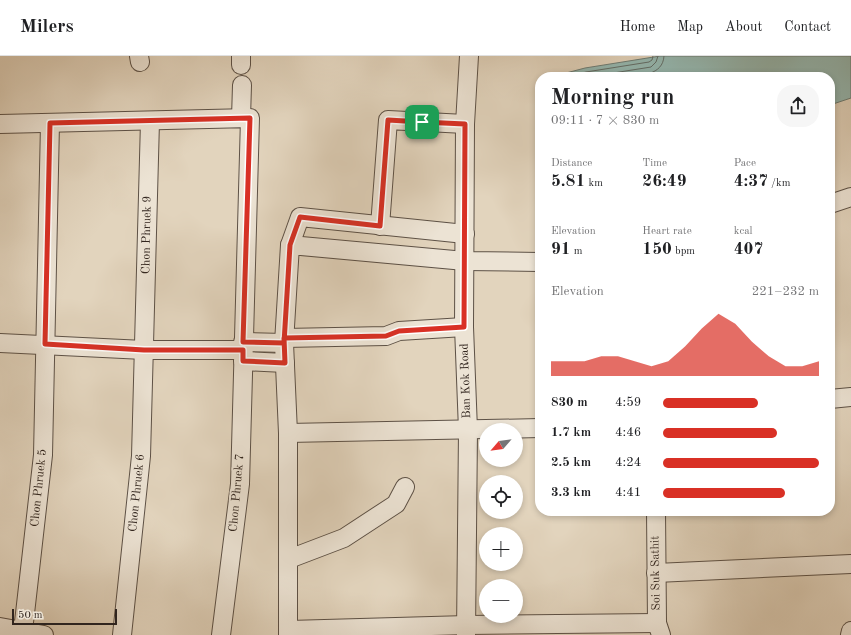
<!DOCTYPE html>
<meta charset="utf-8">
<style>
body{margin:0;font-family:"Old Standard TT",serif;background:#f6f6f6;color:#202124;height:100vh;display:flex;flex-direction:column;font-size:15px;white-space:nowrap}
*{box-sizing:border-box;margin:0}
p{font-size:13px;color:#757577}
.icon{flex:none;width:22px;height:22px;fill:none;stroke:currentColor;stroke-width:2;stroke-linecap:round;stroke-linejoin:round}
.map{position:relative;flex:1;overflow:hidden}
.sheet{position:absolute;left:535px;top:16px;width:300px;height:444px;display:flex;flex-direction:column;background:#fff;border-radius:16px;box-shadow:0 2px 6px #0003}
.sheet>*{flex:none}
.needle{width:26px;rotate:242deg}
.fabs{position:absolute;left:479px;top:367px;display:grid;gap:8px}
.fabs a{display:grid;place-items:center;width:44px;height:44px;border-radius:50%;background:#fff;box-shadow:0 2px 6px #0003;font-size:20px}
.scale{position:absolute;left:12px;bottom:10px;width:105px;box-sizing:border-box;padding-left:4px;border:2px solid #31251e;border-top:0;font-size:11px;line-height:14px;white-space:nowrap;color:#31251e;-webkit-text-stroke:3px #ece3d4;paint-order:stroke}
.pin{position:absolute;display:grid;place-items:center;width:34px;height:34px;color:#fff;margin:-17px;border-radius:8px;box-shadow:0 2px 6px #0006}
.round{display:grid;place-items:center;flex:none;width:42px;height:42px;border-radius:16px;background:#f6f6f6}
.headline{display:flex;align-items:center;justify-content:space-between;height:68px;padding:0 16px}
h1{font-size:22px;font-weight:700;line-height:30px}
.stats{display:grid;grid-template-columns:repeat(3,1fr);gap:6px;height:68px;padding:4px 16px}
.stats div{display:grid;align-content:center}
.stats b{font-size:17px;font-weight:700}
.stats small{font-size:11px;font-weight:400}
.stats p{font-size:11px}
.chart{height:112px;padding:8px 16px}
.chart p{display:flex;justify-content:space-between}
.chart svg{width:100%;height:72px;margin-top:4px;fill:#d93025;opacity:.7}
ul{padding:0 16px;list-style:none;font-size:13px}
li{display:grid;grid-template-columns:64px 48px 1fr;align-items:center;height:30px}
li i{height:10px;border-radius:5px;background:#d93025}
header{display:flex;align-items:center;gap:24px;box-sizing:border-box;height:56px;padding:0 20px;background:#fff;border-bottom:1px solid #e0e0e0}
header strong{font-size:19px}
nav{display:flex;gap:22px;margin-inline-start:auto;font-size:14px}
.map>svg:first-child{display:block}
.water{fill:#95b8b1;stroke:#6d7d76}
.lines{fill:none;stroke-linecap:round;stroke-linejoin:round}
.shore{stroke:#636e68;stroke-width:1}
.minor-casing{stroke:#5d5146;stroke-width:20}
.minor{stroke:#ece3d4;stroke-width:18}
.route-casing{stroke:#fff;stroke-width:8}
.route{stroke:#d93025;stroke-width:5}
.labels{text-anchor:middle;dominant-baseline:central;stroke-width:4;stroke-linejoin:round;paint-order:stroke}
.street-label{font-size:12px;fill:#31251e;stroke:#ece3d4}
</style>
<header>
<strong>Milers</strong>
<nav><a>Home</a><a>Map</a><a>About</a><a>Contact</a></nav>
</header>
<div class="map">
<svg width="851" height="579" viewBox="0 0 851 579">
<rect width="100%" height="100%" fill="#e2d4bd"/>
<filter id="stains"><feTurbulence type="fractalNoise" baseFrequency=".005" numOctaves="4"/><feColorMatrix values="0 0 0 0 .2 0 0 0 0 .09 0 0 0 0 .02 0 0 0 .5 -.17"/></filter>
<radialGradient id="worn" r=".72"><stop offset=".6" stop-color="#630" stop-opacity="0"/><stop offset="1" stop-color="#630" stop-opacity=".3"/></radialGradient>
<polygon class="water" points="660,0 851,0 851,42 830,49 830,21 551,21 585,12"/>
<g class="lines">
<g class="shore">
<polyline points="567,21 586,16 649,6 652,4 653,0"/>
<polyline points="588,21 651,11 656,6 658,0"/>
<path d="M625 21C640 19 663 20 664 0"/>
</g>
<defs>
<g id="minor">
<polyline points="139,0 140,6"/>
<polyline points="241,0 241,9"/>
<polyline points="241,62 242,29"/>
<polyline points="0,68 250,62 240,428 221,579"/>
<polyline points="830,148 851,141"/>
<polyline points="380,170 388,64 465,68"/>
<polyline points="290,189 300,161 465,178"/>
<polyline points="284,282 386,280 399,275 464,271"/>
<polyline points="243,286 284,287"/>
<polyline points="0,287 144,294 243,294"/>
<polyline points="243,305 285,307"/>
<polyline points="830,343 851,341"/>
<polyline points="288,377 540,372"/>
<polyline points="656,455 657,567 661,579"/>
<polyline points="289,503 344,482 396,448 405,431"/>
<polyline points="656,517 851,508"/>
<polyline points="0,571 44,579"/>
<polyline points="289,574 467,569 657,567"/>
<polyline points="23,575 43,399 50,67"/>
<polyline points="122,579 141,400 150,65"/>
<polyline points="288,579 288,377 284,287 290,189 465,205 540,206"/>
<polyline points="466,579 468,374 464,271 465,68 469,0"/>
<polyline points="850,579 851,575"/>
</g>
</defs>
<use href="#minor" class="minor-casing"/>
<use href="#minor" class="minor"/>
</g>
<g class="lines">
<defs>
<polyline id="route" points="422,66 388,64 380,170 300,161 290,189 284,287 243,286 250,62 50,67 45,288 144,294 243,294 243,305 285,307 284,282 386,280 399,275 464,271 465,68 422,66"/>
</defs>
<use href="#route" class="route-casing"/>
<use href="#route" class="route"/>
</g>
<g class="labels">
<g class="street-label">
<text transform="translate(147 179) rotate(-89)">Chon Phruek 9</text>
<text transform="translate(466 325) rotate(-92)">Ban Kok Road</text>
<text transform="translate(39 432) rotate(-84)">Chon Phruek 5</text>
<text transform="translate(137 437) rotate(-84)">Chon Phruek 6</text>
<text transform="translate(237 437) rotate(-85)">Chon Phruek 7</text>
<text transform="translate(656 517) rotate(-91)">Soi Suk Sathit</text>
</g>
</g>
<rect width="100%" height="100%" filter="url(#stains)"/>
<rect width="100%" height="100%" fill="url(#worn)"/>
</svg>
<div class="fabs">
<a><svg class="needle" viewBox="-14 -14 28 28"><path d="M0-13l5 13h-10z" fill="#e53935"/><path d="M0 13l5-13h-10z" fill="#757577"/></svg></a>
<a><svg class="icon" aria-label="locate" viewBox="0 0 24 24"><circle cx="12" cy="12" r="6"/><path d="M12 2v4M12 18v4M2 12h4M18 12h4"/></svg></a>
<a>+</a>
<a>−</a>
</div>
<div class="scale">50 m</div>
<div class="pin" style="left:422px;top:66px;background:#1e9e55"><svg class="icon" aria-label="arrive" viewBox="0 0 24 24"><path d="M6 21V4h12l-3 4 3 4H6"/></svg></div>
<section class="sheet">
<div class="headline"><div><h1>Morning run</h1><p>09:11 · 7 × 830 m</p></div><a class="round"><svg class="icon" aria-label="share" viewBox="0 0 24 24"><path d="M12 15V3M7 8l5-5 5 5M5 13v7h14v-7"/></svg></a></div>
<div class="stats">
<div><p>Distance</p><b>5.81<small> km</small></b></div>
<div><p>Time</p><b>26:49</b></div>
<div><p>Pace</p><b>4:37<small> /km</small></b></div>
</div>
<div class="stats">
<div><p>Elevation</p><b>91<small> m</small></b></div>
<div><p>Heart rate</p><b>150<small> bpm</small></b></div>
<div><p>kcal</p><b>407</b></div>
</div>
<div class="chart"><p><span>Elevation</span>221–232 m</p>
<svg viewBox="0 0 160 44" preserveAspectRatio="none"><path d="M0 44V35L10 35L20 35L30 32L40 32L50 35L60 38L70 35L80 26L90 15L100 6L110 12L120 23L130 32L140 38L150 38L160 35V44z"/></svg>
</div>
<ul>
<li><b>830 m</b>4:59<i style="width:61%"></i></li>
<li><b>1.7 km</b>4:46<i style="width:73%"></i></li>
<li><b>2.5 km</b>4:24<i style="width:100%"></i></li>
<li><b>3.3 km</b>4:41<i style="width:78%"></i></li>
</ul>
</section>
</div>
